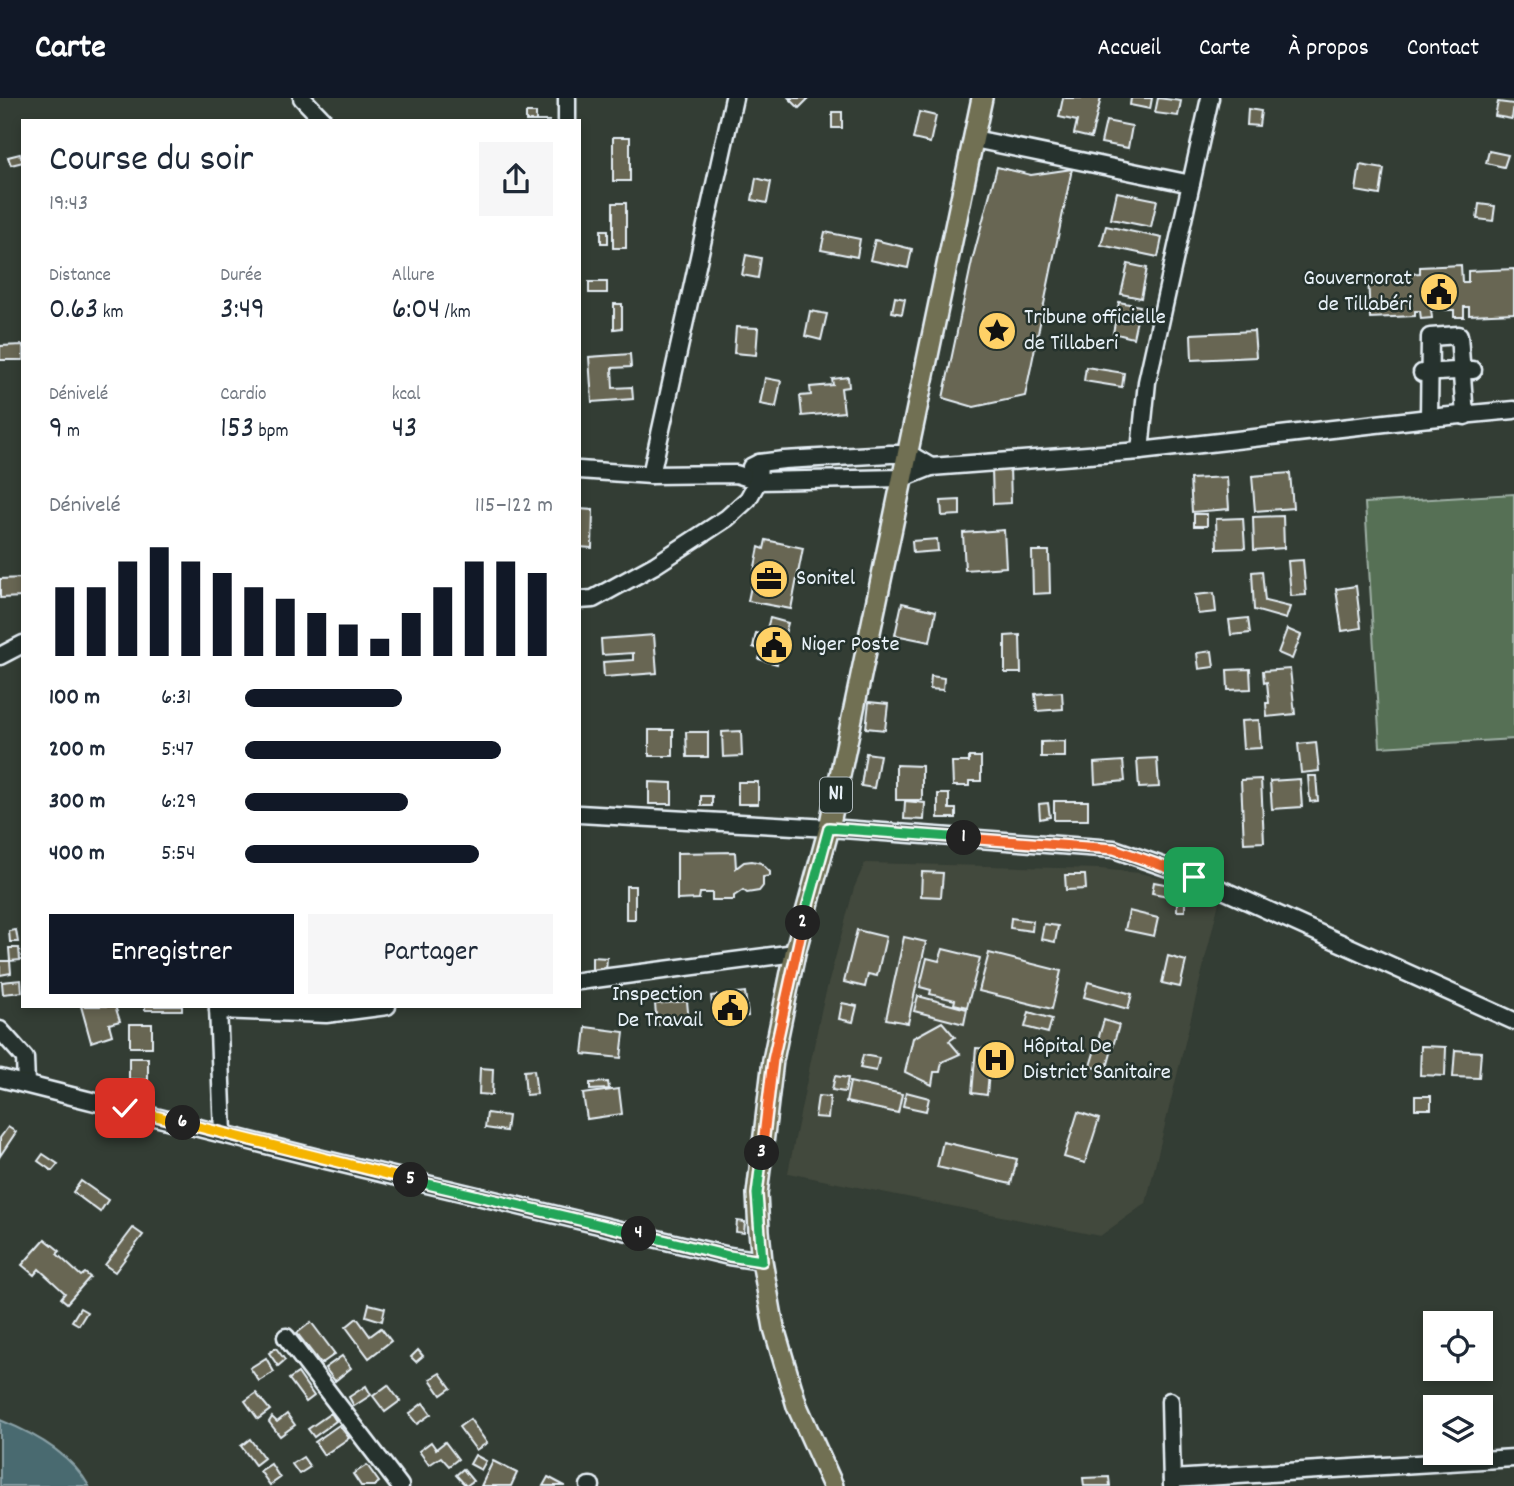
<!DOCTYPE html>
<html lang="fr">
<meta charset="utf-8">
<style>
body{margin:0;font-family:Dekko,sans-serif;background:#f6f6f7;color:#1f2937;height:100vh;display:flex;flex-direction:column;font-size:26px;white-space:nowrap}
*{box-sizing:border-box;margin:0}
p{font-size:23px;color:#747a83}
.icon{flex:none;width:38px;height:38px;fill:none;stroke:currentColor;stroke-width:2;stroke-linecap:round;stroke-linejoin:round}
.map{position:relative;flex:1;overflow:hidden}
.side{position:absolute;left:21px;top:21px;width:560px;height:889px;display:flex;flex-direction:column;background:#fff;border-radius:0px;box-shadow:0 4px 10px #0003}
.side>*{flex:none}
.tools{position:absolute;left:1423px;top:1213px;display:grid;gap:14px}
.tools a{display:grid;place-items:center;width:70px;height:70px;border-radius:0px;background:#fff;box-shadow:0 4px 10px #0003;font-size:35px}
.pin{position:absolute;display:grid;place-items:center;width:60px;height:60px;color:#fff;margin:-30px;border-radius:14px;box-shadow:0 4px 10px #0006}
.km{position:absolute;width:35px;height:35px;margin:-18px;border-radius:50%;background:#222;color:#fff;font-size:19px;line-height:35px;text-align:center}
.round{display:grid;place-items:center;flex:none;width:74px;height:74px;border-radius:0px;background:#f6f6f7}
.headline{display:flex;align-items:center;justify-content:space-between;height:119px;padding:0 28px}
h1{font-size:38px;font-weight:600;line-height:52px}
.figures{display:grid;grid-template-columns:repeat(3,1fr);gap:10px;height:119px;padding:7px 28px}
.figures div{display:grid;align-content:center}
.figures b{font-size:30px;font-weight:600}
.figures small{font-size:19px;font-weight:400}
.figures p{font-size:19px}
.chart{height:196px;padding:14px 28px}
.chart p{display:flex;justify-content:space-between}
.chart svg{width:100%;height:126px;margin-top:7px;stroke:#111827;stroke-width:6}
.primary-button{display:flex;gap:14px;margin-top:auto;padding:14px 28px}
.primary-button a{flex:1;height:80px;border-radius:0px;background:#111827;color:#fff;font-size:28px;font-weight:600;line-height:80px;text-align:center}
.primary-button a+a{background:#f6f6f7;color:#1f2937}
ul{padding:0 28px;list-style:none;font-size:23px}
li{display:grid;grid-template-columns:112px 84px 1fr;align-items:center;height:52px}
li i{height:18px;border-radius:9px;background:#111827}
header{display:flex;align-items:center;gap:42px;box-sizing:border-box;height:98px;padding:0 35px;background:#111827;color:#fff}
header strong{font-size:33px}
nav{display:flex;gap:38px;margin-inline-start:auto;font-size:24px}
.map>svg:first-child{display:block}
.built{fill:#43493d}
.green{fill:#566f54;stroke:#9fb0a6;stroke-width:2}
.water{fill:#496a70;stroke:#89a0a6;stroke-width:2}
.building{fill:#686652;stroke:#e8f1f8;stroke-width:2}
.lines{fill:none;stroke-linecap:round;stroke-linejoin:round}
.minor-casing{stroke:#e8f1f8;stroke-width:21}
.major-casing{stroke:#e8f1f8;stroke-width:24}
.minor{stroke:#26332d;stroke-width:16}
.major{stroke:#716f52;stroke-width:19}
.split-1-casing{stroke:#fff;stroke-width:14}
.split-2-casing{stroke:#fff;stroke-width:14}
.split-3-casing{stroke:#fff;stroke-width:14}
.split-4-casing{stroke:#fff;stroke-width:14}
.split-5-casing{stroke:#fff;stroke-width:14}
.split-6-casing{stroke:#fff;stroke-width:14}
.split-7-casing{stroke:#fff;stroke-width:14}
.split-1{stroke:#f0652b;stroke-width:9}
.split-2{stroke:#22a559;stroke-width:9}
.split-3{stroke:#f0652b;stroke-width:9}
.split-4{stroke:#22a559;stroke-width:9}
.split-5{stroke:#22a559;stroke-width:9}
.split-6{stroke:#f5b400;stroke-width:9}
.split-7{stroke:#f5b400;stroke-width:9}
.labels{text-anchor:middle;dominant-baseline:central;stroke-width:5;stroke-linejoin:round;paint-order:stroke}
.shield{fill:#26332d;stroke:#aeb8bb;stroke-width:2}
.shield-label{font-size:21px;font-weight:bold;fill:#e8f1f8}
.poi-label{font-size:23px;fill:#e8f1f8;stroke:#26332d;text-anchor:start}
</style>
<header>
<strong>Carte</strong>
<nav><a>Accueil</a><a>Carte</a><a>À propos</a><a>Contact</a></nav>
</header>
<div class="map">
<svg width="1514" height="1388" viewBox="0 0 1514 1388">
<rect width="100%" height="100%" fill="#333d34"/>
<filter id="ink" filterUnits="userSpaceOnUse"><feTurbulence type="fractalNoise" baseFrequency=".0143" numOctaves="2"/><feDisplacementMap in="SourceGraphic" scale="14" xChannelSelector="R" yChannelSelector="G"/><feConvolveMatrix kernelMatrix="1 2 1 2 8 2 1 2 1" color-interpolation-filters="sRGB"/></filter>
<g filter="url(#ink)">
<polygon class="built" points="865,765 1100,771 1139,775 1176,783 1219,804 1146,1105 1100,1138 788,1075 822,909 854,790"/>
<polygon class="green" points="1514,396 1514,641 1380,649 1365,405"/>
<path class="water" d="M0 1322C33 1335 71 1356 89 1388H0Z"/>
<g class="building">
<polygon points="789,0 809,0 799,10"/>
<polygon points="1063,0 1101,0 1091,40 1074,36 1077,23 1059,19"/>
<polygon points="1131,0 1152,0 1150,11 1130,7"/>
<polygon points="1158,0 1181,3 1178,18 1155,15"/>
<polygon points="1498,4 1514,6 1512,21 1495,18"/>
<polygon points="1248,11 1261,13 1259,28 1247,27"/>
<rect x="832" y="14" width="10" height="16"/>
<polygon points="919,14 936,18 930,45 913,41"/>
<polygon points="526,15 536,15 536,23 550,23 526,23"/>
<polygon points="1106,23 1132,28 1128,50 1101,45"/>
<rect x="613" y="39" width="17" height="44"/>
<polygon points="1489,53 1508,57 1504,69 1486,65"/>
<polygon points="20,56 23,64 11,67 8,59"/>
<polygon points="1360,67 1384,71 1380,97 1356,93"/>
<polygon points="997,69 1031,77 1072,71 1025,298 974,309 943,300 972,163"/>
<polygon points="756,80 771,84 767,105 752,102"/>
<polygon points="1117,94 1157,102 1151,129 1111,121"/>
<rect x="613" y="105" width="13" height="45"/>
<polygon points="1479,106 1495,108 1493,123 1477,121"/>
<polygon points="1106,128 1162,140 1158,159 1101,147"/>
<rect x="601" y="132" width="7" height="13"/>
<polygon points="825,134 860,141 857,159 821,152"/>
<polygon points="875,142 912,151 908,170 870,162"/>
<polygon points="746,157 761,160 758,180 742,177"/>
<polygon points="1128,166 1147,170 1141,200 1121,196"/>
<polygon points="1461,167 1462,184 1468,184 1468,173 1514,171 1514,215 1469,217 1469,209 1464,209 1464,219 1454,219 1454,212 1431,212 1432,220 1421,221 1420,213 1415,213 1415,218 1370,220 1368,178 1420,175 1420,169"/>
<rect x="589" y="184" width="18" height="11"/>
<polygon points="895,199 905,201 902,216 892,214"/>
<polygon points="1119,204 1140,208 1133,240 1113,235"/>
<polygon points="614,206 622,206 622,230 614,231"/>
<polygon points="810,213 827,216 821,242 805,238"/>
<polygon points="736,229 758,230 756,257 734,255"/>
<polygon points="1254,233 1256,259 1192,262 1191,236"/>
<polygon points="23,247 23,262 0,262 0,248"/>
<polygon points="630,256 631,269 612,270 613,290 632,289 633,301 592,304 589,259"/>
<polygon points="1086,269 1124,275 1122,289 1084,283"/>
<polygon points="848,279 849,289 841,290 844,314 802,318 800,298 811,297 810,289 833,287 832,281"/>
<polygon points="765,280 781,283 776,309 760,306"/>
<polygon points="1010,369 1011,405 993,406 992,370"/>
<polygon points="1290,375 1293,410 1255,413 1252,378"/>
<polygon points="1227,379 1229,411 1192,414 1190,381"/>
<polygon points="960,402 960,417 942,418 941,403"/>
<polygon points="579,411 593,412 592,450 579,449"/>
<rect x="1194" y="416" width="13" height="12"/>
<polygon points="1283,418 1284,450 1254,452 1253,419"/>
<polygon points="1243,420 1245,450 1217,451 1216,421"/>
<polygon points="1004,432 1006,469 965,472 963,435"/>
<polygon points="937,441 938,453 913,455 912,443"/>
<polygon points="766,442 803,450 791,511 748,503 759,449 764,451"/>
<polygon points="1032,453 1049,453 1050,495 1033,496"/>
<polygon points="1303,462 1306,497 1291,498 1288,463"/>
<polygon points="1262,473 1265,503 1290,509 1286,521 1254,512 1252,474"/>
<polygon points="23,480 23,499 0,500 0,481"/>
<polygon points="1356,488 1361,530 1342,533 1336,491"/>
<polygon points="1214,495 1216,514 1198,516 1195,497"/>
<polygon points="902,505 936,513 930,544 895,537"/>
<polygon points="770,520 788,525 777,566 759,561 762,552 753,549 756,535 765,537"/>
<polygon points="1248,520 1250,535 1231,537 1229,522"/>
<polygon points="1287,531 1301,537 1292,561 1278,555"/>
<polygon points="654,537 657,575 604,579 603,564 633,562 633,555 602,557 601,541"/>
<polygon points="1020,537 1021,575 1005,575 1005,538"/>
<polygon points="1212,553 1214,569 1199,571 1197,555"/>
<polygon points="1250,571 1251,591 1228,592 1227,572"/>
<polygon points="1290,571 1295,616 1267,619 1266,605 1269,605 1267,584 1264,585 1263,573"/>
<polygon points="931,578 944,580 943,592 930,591"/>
<polygon points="1062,594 1063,611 1037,613 1035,596"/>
<polygon points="869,604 888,606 885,632 866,630"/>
<polygon points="1259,622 1261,650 1243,651 1241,623"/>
<rect x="649" y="632" width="24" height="26"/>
<polygon points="741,633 742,658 723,659 722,634"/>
<polygon points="686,634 708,634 708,659 687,659"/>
<polygon points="1065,643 1065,659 1041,659 1041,644"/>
<polygon points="1316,644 1319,673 1301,675 1298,646"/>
<polygon points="866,655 880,657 874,690 861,688"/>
<polygon points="969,659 981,659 981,683 969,683 969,688 953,688 952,664 969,664"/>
<polygon points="1157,660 1159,689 1139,690 1137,661"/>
<polygon points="1123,663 1125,683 1095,686 1094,665"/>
<polygon points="896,667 922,668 922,702 896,702"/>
<polygon points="1308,678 1316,678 1318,703 1310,704"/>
<polygon points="1261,681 1264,744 1244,745 1241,682"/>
<polygon points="1300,681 1302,709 1272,711 1270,683"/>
<polygon points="649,684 672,685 672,706 649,706"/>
<rect x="738" y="684" width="20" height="22"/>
<polygon points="938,696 949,696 949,711 956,711 956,720 938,720"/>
<rect x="701" y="698" width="11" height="10"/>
<polygon points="905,703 925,705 924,722 904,721"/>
<rect x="1054" y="703" width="34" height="19"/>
<polygon points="1048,705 1050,719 1040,721 1039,706"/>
<polygon points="735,754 736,770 744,764 752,763 761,765 770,774 770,778 763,779 763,788 759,793 747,795 743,792 734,798 734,802 712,802 712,795 700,795 699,801 677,802 677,755"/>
<polygon points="922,774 943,775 941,799 921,798"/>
<polygon points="1065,777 1085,777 1086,791 1066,792"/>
<polygon points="1154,784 1170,787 1168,798 1152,795"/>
<rect x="626" y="788" width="9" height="33"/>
<rect x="1177" y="801" width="8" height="12"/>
<polygon points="1129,813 1158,820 1154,838 1125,832"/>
<polygon points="1011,820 1033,823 1032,833 1010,830"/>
<polygon points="1044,826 1058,828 1055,844 1041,841"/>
<polygon points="16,832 18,844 10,844 9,833"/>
<polygon points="857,832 886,839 877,878 868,876 865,889 844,884"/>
<polygon points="904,839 926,844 908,925 886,921"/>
<polygon points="9,850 19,850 20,862 10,863"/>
<polygon points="943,851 980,860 967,909 954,906 955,902 930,896 931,892 920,889 927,860 939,863"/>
<polygon points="989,855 1061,873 1052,911 979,893"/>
<polygon points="1168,858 1186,863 1180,889 1162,885"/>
<polygon points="592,859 607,860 606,872 592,872"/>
<polygon points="0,863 10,863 11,875 0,877"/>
<polygon points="21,882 22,894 3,896 2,884"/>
<polygon points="1088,884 1132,896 1128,911 1084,899"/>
<polygon points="745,894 748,918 714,922 711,898"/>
<polygon points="918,898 967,911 964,926 914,913"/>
<polygon points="687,903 689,924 657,927 655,906"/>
<polygon points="842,905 857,908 853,924 839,921"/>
<polygon points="81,908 115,908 120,923 109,926 112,937 91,944"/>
<rect x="145" y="908" width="37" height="4"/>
<polygon points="1029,914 1052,921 1048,935 1025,929"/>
<polygon points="1104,922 1119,927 1106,973 1090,968"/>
<polygon points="942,924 955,939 949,943 960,956 942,964 940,974 934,974 932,987 905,974 913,940"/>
<rect x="130" y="926" width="22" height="23"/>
<polygon points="586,929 624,934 621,960 583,956"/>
<polygon points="1421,948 1446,949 1445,978 1420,977"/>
<polygon points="976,950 991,951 987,997 972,995"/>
<polygon points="1455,952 1481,954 1479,980 1453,979"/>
<polygon points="863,957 879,960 876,973 860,970"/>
<polygon points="129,960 148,960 148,982 129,981"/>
<polygon points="480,970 493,971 492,997 479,996"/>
<polygon points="534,972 537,996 526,997 524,973"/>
<polygon points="835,978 848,980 845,994 832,992"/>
<polygon points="608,984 609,991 590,992 590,985"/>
<polygon points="850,984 902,996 898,1015 846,1004"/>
<polygon points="619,991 622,1016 587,1021 583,996"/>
<polygon points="906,994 929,1000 926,1013 903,1008"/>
<polygon points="818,998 830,999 828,1020 815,1019"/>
<rect x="1415" y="998" width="16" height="13"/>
<polygon points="1078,1014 1099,1021 1085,1065 1064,1059"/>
<polygon points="487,1015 508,1018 506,1033 485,1030"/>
<polygon points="8,1029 16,1034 0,1058 0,1040"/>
<polygon points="943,1044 1017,1061 1011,1086 937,1069"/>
<polygon points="43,1056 58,1066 52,1073 38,1063"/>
<polygon points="81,1083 108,1102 100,1114 73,1094"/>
<polygon points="737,1123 745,1124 744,1135 736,1134"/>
<polygon points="133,1130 143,1137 115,1174 105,1167"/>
<polygon points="45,1141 60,1153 57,1156 81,1178 85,1175 90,1179 67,1205 61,1200 65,1195 39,1171 34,1177 22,1167"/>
<polygon points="369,1206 385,1210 382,1223 366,1218"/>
<polygon points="80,1210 87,1214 79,1227 72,1223"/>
<polygon points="357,1220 370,1238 381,1230 391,1243 369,1260 346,1229"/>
<polygon points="311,1224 335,1256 321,1266 297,1235"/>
<polygon points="276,1250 285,1262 278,1268 269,1255"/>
<polygon points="418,1252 423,1258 416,1264 411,1259"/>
<polygon points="342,1258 351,1270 335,1283 325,1270"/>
<polygon points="266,1260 274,1274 259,1283 250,1270"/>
<polygon points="298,1275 314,1298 306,1304 289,1281"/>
<polygon points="440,1275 451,1290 441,1297 430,1281"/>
<polygon points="388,1287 400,1303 385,1314 373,1298"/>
<polygon points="366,1288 371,1297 354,1308 349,1299"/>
<polygon points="256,1295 270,1312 258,1321 245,1303"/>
<polygon points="423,1305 431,1316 417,1326 409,1316"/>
<polygon points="331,1315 336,1323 314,1339 308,1331"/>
<polygon points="287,1316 295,1327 280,1338 269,1324 272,1319 277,1324"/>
<polygon points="470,1321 487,1345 476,1352 459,1329"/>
<polygon points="339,1327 349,1340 324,1357 315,1344"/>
<polygon points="250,1341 264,1360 255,1367 241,1348"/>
<polygon points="431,1344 436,1351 445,1344 458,1361 449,1368 441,1359 429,1367 419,1353"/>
<polygon points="475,1357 486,1363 481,1372 470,1366"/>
<polygon points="303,1359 310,1369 299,1376 292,1366"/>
<polygon points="493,1363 517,1375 511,1388 481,1388"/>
<polygon points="271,1366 280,1380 270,1387 260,1373"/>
<polygon points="367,1367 379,1384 374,1388 361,1388 353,1376"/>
<polygon points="463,1371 473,1383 466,1388 456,1377"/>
<polygon points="548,1379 565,1388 543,1388"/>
<polygon points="1109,1379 1110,1388 1084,1388 1083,1380"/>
</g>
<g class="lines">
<defs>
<g id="minor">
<polyline points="302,0 324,23"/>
<polyline points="567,0 567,23"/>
<polyline points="974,41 1191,86"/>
<polyline points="1422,275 1473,272"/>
<polyline points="1429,320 1430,239 1459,237 1465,318"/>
<polyline points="1140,353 1147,284 1210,0"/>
<polyline points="751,369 759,365 784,362 890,356 909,356 931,369"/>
<polyline points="579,372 651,377 736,376 758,383 903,380 931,369 1140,353 1429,320 1514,312"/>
<polyline points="651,377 734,0"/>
<polyline points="579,502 593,501 655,467 727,420 748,401 758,383 759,365"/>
<polyline points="0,558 23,546"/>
<polyline points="579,716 829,730 1114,751 1194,779 1514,923"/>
<polyline points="579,883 795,855"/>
<polyline points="218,908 223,1035"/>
<polyline points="218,912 326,916 387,908"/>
<polyline points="0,932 25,960 26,986"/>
<polyline points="0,980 322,1061 729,1158 762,1163"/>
<polyline points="286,1239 400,1388"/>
<polyline points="1170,1303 1172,1388"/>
<polyline points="1172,1381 1514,1360"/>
<polyline points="589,1388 591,1388"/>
</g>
<polyline id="major" points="833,1388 797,1308 774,1230 762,1163 759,1133 757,1096 762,1054 773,962 795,855 829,730 982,0"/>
</defs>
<use href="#minor" class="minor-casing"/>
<use href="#major" class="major-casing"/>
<use href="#minor" class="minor"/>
<use href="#major" class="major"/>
</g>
</g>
<g class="lines" filter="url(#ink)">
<defs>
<polyline id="split-1" points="964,740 1114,751 1194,779"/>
<polyline id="split-2" points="803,825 829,730 964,740"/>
<polyline id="split-3" points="762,1055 773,962 803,825"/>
<polyline id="split-4" points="639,1136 729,1158 762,1163 757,1096 762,1055"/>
<polyline id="split-5" points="411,1082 639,1136"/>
<polyline id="split-6" points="183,1025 411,1082"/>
<polyline id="split-7" points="125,1010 183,1025"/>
</defs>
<use href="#split-1" class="split-1-casing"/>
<use href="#split-2" class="split-2-casing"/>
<use href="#split-3" class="split-3-casing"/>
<use href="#split-4" class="split-4-casing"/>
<use href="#split-5" class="split-5-casing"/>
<use href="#split-6" class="split-6-casing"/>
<use href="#split-7" class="split-7-casing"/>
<use href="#split-1" class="split-1"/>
<use href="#split-2" class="split-2"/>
<use href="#split-3" class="split-3"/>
<use href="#split-4" class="split-4"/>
<use href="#split-5" class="split-5"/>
<use href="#split-6" class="split-6"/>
<use href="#split-7" class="split-7"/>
</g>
<defs>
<symbol id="civic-disc" viewBox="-11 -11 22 22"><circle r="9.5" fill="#ffd166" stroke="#26332d"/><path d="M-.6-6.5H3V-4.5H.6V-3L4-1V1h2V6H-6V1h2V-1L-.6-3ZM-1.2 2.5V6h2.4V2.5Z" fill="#111"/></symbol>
<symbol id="sight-disc" viewBox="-11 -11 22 22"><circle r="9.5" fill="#ffd166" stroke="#26332d"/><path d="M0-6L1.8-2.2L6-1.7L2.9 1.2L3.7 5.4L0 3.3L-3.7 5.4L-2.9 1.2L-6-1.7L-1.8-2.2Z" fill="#111"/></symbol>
<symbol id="office-disc" viewBox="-11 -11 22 22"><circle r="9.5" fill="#ffd166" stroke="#26332d"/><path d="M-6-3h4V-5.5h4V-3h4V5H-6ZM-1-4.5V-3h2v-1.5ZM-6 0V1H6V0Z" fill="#111"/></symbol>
<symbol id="hospital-disc" viewBox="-11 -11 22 22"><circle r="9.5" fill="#ffd166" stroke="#26332d"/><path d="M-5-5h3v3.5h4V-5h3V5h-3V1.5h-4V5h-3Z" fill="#111"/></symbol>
</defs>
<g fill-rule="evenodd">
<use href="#civic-disc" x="1417" y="172" width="44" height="44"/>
<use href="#sight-disc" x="975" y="211" width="44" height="44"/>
<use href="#office-disc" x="747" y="459" width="44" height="44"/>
<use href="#civic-disc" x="752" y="525" width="44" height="44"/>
<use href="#civic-disc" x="708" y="888" width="44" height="44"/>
<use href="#hospital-disc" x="974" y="940" width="44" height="44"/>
</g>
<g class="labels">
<rect class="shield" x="820" y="679.5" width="32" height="35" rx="5"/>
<g class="shield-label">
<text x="836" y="697">N1</text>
</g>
<g class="poi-label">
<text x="1412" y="181" text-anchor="end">Gouvernorat<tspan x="1412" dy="26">de Tillabéri</tspan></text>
<text x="1024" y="220">Tribune officielle<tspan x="1024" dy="26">de Tillaberi</tspan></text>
<text x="796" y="481">Sonitel</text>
<text x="801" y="547">Niger Poste</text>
<text x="703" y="897" text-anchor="end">Inspection<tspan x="703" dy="26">De Travail</tspan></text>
<text x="1023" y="949">Hôpital De<tspan x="1023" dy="26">District Sanitaire</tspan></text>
</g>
</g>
</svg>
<div class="tools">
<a><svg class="icon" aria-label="locate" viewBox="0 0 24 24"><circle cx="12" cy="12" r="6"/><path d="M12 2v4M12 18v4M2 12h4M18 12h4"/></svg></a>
<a><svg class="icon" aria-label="layers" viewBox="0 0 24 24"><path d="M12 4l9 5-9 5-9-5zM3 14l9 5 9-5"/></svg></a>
</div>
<div class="pin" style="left:1194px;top:779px;background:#1e9e55"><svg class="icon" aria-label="arrive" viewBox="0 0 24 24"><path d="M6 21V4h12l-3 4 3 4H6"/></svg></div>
<div class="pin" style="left:125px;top:1010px;background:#d93025"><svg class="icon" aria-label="check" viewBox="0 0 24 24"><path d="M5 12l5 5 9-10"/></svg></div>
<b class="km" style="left:964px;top:740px">1</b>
<b class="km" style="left:803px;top:825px">2</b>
<b class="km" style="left:762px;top:1055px">3</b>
<b class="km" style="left:639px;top:1136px">4</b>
<b class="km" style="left:411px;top:1082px">5</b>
<b class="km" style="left:183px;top:1025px">6</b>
<section class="side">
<div class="headline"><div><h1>Course du soir</h1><p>19:43</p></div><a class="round"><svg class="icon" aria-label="share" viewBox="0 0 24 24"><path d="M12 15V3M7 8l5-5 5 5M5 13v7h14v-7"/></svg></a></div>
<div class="figures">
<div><p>Distance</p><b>0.63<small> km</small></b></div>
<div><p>Durée</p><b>3:49</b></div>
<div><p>Allure</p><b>6:04<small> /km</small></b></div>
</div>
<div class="figures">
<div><p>Dénivelé</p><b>9<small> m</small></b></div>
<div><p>Cardio</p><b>153<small> bpm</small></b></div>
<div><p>kcal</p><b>43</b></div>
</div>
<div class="chart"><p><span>Dénivelé</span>115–122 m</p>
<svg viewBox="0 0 160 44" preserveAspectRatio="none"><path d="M5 44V20M15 44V20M25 44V11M35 44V6M45 44V11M55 44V15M65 44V20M75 44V24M85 44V29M95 44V33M105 44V38M115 44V29M125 44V20M135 44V11M145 44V11M155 44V15"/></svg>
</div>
<ul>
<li><b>100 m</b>6:31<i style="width:51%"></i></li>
<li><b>200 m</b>5:47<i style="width:83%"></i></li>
<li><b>300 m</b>6:29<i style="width:53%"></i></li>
<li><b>400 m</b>5:54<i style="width:76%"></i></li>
</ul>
<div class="primary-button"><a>Enregistrer</a><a>Partager</a></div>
</section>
</div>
